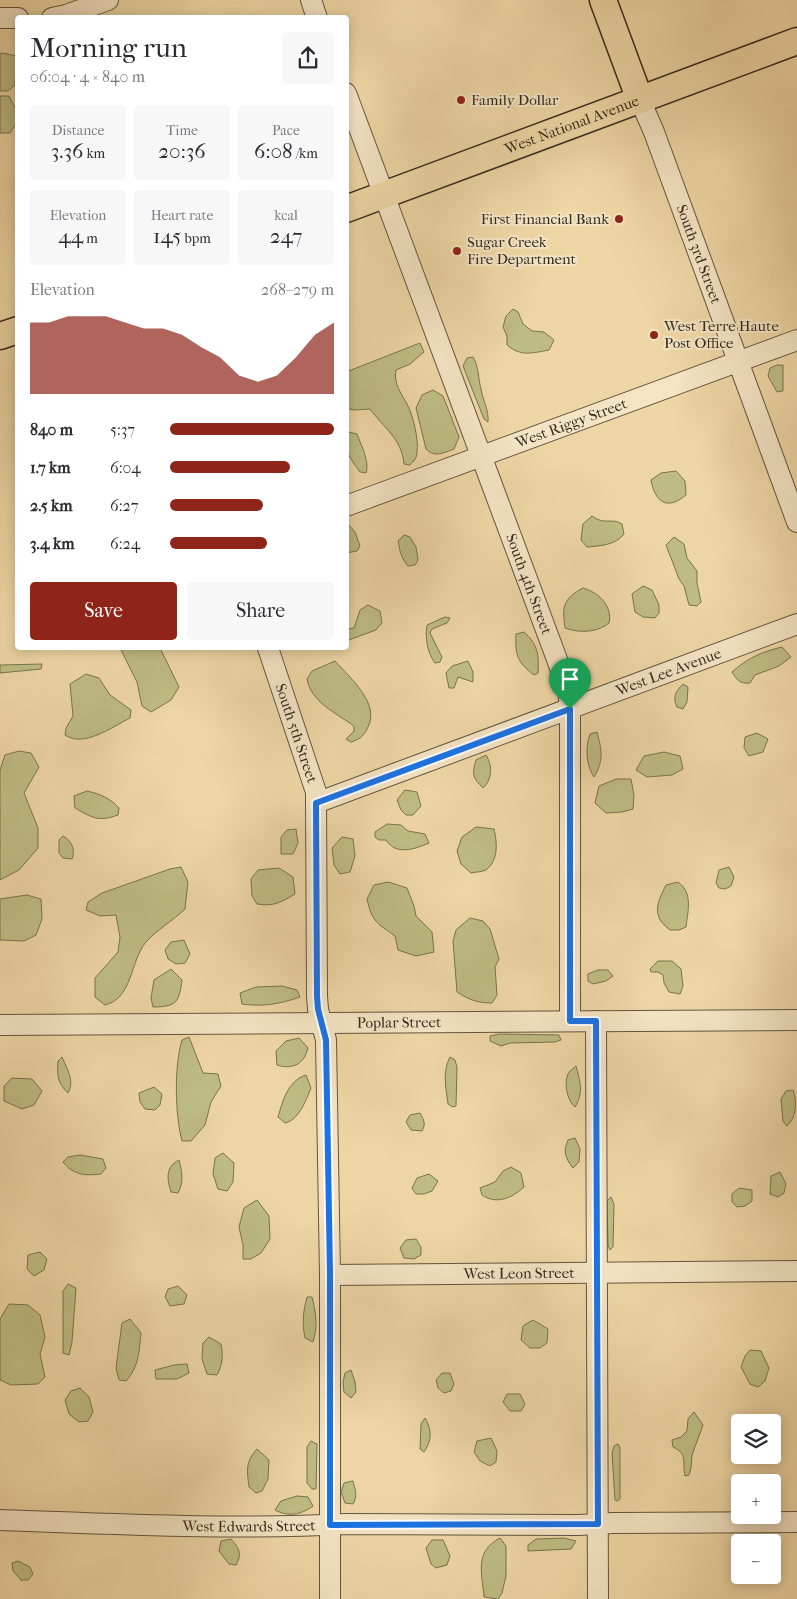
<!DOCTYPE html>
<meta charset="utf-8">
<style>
body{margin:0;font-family:"IM FELL French Canon",serif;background:#f7f7f7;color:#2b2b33;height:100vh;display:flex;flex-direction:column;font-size:19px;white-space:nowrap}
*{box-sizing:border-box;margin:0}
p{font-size:16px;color:#7c7c81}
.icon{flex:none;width:28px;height:28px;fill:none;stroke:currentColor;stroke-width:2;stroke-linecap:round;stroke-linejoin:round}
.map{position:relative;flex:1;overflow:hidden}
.drawer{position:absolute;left:15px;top:15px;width:334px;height:635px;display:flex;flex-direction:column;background:#fff;border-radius:5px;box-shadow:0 2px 12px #0003}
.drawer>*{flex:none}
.buttons{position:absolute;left:731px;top:1414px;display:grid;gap:10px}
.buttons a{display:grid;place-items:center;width:50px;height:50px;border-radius:5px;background:#fff;box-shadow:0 2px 12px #0003;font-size:25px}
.pin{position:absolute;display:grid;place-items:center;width:42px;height:42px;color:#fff;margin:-51px -21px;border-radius:50% 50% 50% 0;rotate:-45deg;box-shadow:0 0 5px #0007}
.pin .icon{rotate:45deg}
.round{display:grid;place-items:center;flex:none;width:52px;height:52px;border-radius:5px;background:#f7f7f7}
.summary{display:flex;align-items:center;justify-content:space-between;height:85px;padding:0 15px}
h1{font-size:28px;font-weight:600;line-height:38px}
.metrics{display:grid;grid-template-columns:repeat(3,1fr);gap:8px;height:85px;padding:5px 15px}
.metrics div{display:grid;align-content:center;border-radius:5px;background:#f7f7f7;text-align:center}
.metrics b{font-size:21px;font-weight:600}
.metrics small{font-size:14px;font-weight:400}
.metrics p{font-size:14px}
.chart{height:140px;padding:10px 15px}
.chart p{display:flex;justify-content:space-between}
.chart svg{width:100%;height:90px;margin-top:5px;fill:#8f2418;opacity:.7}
.button{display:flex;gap:10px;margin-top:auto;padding:10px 15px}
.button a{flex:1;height:58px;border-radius:5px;background:#8f2418;color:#fff;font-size:20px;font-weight:600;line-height:58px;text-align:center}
.button a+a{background:#f7f7f7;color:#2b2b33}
ul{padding:0 15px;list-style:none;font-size:16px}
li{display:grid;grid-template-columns:80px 60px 1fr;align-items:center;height:38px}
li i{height:12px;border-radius:6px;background:#8f2418}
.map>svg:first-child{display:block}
.green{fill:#bebc82;stroke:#787351}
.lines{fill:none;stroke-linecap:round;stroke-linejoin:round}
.minor-casing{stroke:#625541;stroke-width:22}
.major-casing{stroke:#332a20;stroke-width:29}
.minor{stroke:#f4e4c4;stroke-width:20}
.major{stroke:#eed6a4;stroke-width:26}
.route-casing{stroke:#fff;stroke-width:10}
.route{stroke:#1a73e8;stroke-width:6}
.poi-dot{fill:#8f2418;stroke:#f4e4c4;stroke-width:2}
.labels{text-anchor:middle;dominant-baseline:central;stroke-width:4;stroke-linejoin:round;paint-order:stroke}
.poi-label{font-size:15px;fill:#332a20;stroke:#f4e4c4;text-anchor:start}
.street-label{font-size:15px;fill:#332a20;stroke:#f4e4c4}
</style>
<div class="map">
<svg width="797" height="1599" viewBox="0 0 797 1599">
<rect width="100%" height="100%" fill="#eed6a4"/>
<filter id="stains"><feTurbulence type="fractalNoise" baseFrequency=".004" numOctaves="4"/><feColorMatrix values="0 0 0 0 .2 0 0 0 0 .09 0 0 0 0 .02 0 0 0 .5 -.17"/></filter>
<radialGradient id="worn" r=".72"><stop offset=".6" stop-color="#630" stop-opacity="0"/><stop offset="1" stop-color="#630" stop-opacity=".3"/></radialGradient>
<g class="green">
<polygon points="2,53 17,56 15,85 8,91 0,91 0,54"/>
<path d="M0 96H9C18 115 23 114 10 133H0Z"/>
<path d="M513 309 518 312 523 324 532 331 544 332 554 340 549 350C532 353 521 357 507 345V336L503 327 506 316Z"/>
<path d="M420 343 424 352 410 364 396 370C393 384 402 394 408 406 413 415 419 441 417 452 417 458 414 461 410 465L404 464C402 439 383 427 370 409L354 410 346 408V372Z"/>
<path d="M473 357C479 367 478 378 481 389 483 401 489 410 488 422L484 419 463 366 467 358Z"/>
<polygon points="777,365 783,365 783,391 777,392 768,376 770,368"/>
<path d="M433 390 443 396 459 437 454 449C443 453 435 458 426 449L416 408 422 395Z"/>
<path d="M349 432 357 434C361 445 370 462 366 473L360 472C352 461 340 446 349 432Z"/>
<path d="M676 471 685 481 686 495C667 511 655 502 651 480L661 473Z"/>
<path d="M592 516C605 526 611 517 622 524L624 534C616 545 600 546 587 547L581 540 583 524Z"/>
<polygon points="346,522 355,532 360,546 357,551 346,553"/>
<path d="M404 535 410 537 416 547 418 560 415 565 408 566C401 558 400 551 398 541Z"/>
<polygon points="674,537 684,544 687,558 697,571 697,583 701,602 697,606 689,605 684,586 679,579 666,545"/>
<polygon points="643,586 652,590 659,605 659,613 655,618 643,617 635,612 632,594"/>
<path d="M583 588C598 592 613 606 609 623 596 633 580 633 565 628 562 606 563 599 583 588Z"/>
<polygon points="368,605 380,611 382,623 376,630 346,641 346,629 354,628 360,610"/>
<path d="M445 617 450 618 447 623 432 629 430 633 442 657 440 662 435 663C427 652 425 638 427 625Z"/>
<path d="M524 632C538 645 539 654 538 673L534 675C517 662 515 655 516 634Z"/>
<path d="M782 647 791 657 779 666 755 675 750 683C740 684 737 680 732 672 748 658 761 652 782 647Z"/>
<polygon points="120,648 160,648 179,687 171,700 151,712 142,706 137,682"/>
<path d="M335 661C350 678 380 703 368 727 364 736 360 739 351 742L346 739 354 731V726C336 713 311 702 307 679L312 671Z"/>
<polygon points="468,661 473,672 473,682 458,677 454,688 449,688 446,673 452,666"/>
<polygon points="42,664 41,669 0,673 0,665"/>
<path d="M86 674 99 678 110 695 131 710 130 718C112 727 84 748 65 735L66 728 73 716 70 684Z"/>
<path d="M683 684 688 687 687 702 683 709 677 707C672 697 676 691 683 684Z"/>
<path d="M597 732C602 751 604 760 594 777 586 765 585 748 590 734Z"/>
<polygon points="757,733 768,739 763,752 749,756 744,748 745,737"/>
<polygon points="19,751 31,753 39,767 24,793 38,828 38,848 19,870 0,880 0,770 5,755"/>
<polygon points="664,752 680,756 683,769 672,775 647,777 636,770 644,756"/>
<path d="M486 755C493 766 492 780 483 788 472 777 472 775 476 760Z"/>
<polygon points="616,779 631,779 634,795 633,809 622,812 606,813 595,803 599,786"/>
<polygon points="405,790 417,792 421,806 413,815 406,815 401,810 397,800"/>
<path d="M87 791C100 794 110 798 119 808L118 815C98 822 93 818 75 808L74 796Z"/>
<path d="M387 824 401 825 408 831 425 834 429 843C415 849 396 856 386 840H379L375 837V832Z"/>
<path d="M476 827 494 829C497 842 499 860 486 870 482 872 475 872 471 873L461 864 457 851 462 837Z"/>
<polygon points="296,829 298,843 293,854 281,854 281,837 287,830"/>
<path d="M63 836C71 840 76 850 72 859L63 858 59 853V840Z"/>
<polygon points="342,837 353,839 355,856 350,872 340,874 334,865 332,848"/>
<path d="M181 867 188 882 185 909C174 920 155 931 146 942 130 961 133 998 105 1005L95 997V978L118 952 120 937 116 915 100 916 86 910 88 902 102 893 170 869Z"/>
<polygon points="729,867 734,877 731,886 725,889 719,888 716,883 719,870"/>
<path d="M279 868 293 877 295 894C282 902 273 907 257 904L252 896 251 879 258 870Z"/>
<path d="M388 882 407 888 414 906 416 916 432 932 434 952 416 956 398 950 395 936C377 923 372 922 367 899L374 885Z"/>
<path d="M678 882C693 893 688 910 686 927L679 930H670C651 916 657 903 666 885Z"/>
<polygon points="27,895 41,899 42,919 36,935 24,941 0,940 0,899"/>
<path d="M470 918 483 921 490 929 499 959 495 967 497 995 492 1003C478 1003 469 1000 457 992L453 941 456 930Z"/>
<polygon points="184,940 190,954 185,963 176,964 168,959 165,950 171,942"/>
<polygon points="658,961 672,961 681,969 683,986 680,994 669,992 664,983 663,975 658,972 651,972 650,969"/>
<path d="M171 969 182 980C179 1002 177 1007 153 1007L151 998 154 980Z"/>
<polygon points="598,970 608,970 613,976 606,981 593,984 588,981 588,974"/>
<path d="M282 986 297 990 300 997C280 1004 263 1007 242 1004L240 993 256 987Z"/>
<polygon points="499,1034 559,1035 561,1040 555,1042 510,1043 501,1046 490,1041 490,1036"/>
<path d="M189 1037 203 1073 218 1074 221 1086 211 1102 205 1125 191 1141H182C175 1115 174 1066 182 1040Z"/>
<path d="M299 1038 308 1048C304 1064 293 1070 277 1065L276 1051 286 1041Z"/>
<path d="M62 1057C67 1069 75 1081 68 1093 57 1083 57 1074 58 1061Z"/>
<path d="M450 1057 455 1060 457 1067 456 1106 453 1107 448 1104C446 1088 442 1072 450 1057Z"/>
<path d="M576 1066C580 1081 584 1093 575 1107 567 1100 563 1082 569 1072 571 1070 574 1068 576 1066Z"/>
<path d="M306 1075 311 1088C306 1100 299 1120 285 1123L278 1117C283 1100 288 1081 306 1075Z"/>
<polygon points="12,1078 32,1079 42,1091 34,1105 22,1109 4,1101 4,1086"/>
<polygon points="154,1087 162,1094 160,1105 155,1110 145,1109 140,1102 139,1093"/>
<path d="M793 1090C797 1101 797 1117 787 1126L783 1121 781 1099 786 1091Z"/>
<path d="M420 1113C424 1120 426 1124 422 1131L411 1130 406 1122 410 1115Z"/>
<path d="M575 1138 580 1149 579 1162 573 1168C565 1158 563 1151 568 1140Z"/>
<polygon points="223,1153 234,1163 233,1182 227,1191 218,1189 213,1174 215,1158"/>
<path d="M80 1155 103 1159 106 1168 101 1174C85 1176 73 1175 63 1162L68 1157Z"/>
<path d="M179 1160C182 1172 184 1182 178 1193L171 1192C167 1179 165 1167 179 1160Z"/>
<path d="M511 1167 521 1173 524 1187C512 1198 497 1205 482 1195L480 1188 495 1182 503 1171Z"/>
<polygon points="780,1172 786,1184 784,1193 778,1197 770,1194 771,1176"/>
<polygon points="429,1174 438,1181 432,1191 424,1194 416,1194 412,1188 417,1178"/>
<polygon points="739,1188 752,1190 752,1201 745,1206 737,1207 732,1202 732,1194"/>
<polygon points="611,1197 614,1204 613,1247 610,1250 608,1245 607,1201"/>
<polygon points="257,1200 269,1216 270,1239 261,1253 251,1259 243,1259 243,1245 239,1227 244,1208"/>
<polygon points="416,1239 421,1247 421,1255 414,1259 404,1258 400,1248 406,1240"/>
<polygon points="40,1252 47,1259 44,1270 34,1276 27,1269 28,1255"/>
<polygon points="68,1284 76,1288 72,1342 69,1355 63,1353 63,1291"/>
<polygon points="178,1286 187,1295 184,1304 170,1306 165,1297 168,1289"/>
<path d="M307 1297H312C316 1313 318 1326 313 1342L305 1338C302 1323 303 1312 307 1297Z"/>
<polygon points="9,1304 28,1305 40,1315 45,1337 40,1354 45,1377 38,1384 11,1385 0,1380 0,1319"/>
<path d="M130 1319 141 1333C139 1351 139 1367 126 1381L119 1380 116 1368 122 1323Z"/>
<polygon points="533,1320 548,1329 547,1343 540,1348 530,1348 521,1340 523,1326"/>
<path d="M209 1337 221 1344C223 1356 223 1364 217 1375L207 1374 202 1359 203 1343Z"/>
<polygon points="750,1350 761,1351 769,1368 765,1381 758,1387 750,1384 741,1367 745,1356"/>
<polygon points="187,1364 189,1373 177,1379 156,1379 155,1370 174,1365"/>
<polygon points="351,1370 355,1382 356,1392 351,1398 344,1392 343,1382 345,1373"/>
<polygon points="442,1373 450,1373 454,1384 451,1391 444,1393 438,1388 436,1380"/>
<polygon points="80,1388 89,1397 93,1412 88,1421 79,1422 69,1414 65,1400 71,1391"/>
<polygon points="507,1394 520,1394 525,1404 521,1411 510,1411 503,1402"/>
<path d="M694 1412 703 1425 692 1455 691 1468 689 1475 685 1476C682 1461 688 1454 673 1447L672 1440 681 1437 687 1431 688 1419Z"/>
<path d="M425 1418C432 1429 432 1441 424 1452L420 1449 421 1424Z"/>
<polygon points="491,1438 497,1451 496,1462 490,1466 480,1461 474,1452 477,1441"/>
<polygon points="311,1441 317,1444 316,1489 312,1489 307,1483 307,1447"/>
<polygon points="618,1444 620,1447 620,1499 617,1501 615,1500 612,1453 614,1446"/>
<path d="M257 1449 269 1460 268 1479 262 1491 256 1493 249 1487C247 1471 245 1462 257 1449Z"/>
<path d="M353 1481C355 1489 358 1496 353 1504L345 1503 341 1492 344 1483Z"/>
<path d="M297 1496 308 1497 313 1506C301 1515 288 1517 275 1510L281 1501Z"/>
<path d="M500 1538 506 1546V1576L502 1593 498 1599 484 1597C482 1572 474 1552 500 1538Z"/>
<polygon points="564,1538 576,1541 571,1549 528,1551 528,1545 536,1539"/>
<path d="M231 1539C238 1547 243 1553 236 1565L229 1564 219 1551 221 1541Z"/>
<polygon points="432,1540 443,1540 450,1556 447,1565 436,1568 431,1564 426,1548"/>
<polygon points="18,1561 30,1567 33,1574 28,1580 21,1580 13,1571 12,1563"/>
</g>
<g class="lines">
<defs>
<g id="minor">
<polyline points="311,0 317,18"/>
<polyline points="0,18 18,18"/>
<polyline points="52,18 66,15 108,0"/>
<path id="s1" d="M346 93 568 689 570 709V1021"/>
<path id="s2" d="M640 100 654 132 797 522"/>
<path id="s3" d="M346 506 797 340"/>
<path id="s4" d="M268 648 316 792 317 996 318 1009 326 1040 330 1275V1599"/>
<path id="s5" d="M316 803 797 624"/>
<polyline points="596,1021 598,1599"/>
<path id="s6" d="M0 1025 797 1020"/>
<path id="s7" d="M330 1275 797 1271"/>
<path id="s8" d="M0 1520C115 1524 231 1530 346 1524L579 1525 613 1523 797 1522"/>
</g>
<g id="major">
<polyline points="603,0 640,100"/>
<path id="s9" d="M346 209 797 41"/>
<polyline points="0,336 18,330"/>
</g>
</defs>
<use href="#minor" class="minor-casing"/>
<use href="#major" class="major-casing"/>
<use href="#minor" class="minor"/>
<use href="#major" class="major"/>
</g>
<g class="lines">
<defs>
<polygon id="route" points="570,709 570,1021 596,1021 598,1524 330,1525 330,1274 326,1040 318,1009 317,996 316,803"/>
</defs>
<use href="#route" class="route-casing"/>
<use href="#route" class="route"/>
</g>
<g class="poi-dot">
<circle cx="461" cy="100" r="5"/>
<circle cx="619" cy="219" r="5"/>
<circle cx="457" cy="251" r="5"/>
<circle cx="654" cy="335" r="5"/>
</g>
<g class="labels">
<g class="poi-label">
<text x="471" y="100">Family Dollar</text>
<text x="609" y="219" text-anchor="end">First Financial Bank</text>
<text x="467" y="242">Sugar Creek<tspan x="467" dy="17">Fire Department</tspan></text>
<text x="664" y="326">West Terre Haute<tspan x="664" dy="17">Post Office</tspan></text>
</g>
<g class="street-label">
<text stroke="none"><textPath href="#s9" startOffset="241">West National Avenue</textPath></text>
<text stroke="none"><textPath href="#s2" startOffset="165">South 3rd Street</textPath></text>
<text stroke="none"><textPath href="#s3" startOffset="240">West Riggy Street</textPath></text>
<text stroke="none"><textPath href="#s1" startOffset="524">South 4th Street</textPath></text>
<text stroke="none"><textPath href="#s5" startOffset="376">West Lee Avenue</textPath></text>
<text stroke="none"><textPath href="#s4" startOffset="90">South 5th Street</textPath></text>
<text stroke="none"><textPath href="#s6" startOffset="399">Poplar Street</textPath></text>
<text stroke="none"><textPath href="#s7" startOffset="189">West Leon Street</textPath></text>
<text stroke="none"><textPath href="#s8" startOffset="249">West Edwards Street</textPath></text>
</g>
</g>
<rect width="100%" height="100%" filter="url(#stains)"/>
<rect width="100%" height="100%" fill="url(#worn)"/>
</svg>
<div class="buttons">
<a><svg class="icon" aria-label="layers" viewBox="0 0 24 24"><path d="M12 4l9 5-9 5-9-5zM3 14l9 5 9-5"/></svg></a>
<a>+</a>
<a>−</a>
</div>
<div class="pin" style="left:570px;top:709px;background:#1e9e55"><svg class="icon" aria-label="arrive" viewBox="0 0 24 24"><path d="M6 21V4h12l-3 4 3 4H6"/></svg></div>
<section class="drawer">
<div class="summary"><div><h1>Morning run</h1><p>06:04 · 4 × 840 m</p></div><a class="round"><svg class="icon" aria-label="share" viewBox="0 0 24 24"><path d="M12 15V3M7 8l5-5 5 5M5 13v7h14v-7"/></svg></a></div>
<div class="metrics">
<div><p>Distance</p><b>3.36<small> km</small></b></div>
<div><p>Time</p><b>20:36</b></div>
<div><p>Pace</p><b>6:08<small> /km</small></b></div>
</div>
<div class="metrics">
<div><p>Elevation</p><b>44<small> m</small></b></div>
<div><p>Heart rate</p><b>145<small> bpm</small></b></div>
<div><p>kcal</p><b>247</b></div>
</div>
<div class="chart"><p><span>Elevation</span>268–279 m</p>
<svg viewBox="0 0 160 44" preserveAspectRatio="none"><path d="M0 44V9L10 9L20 6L30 6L40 6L50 9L60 12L70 12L80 15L90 21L100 26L110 35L120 38L130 35L140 26L150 15L160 9V44z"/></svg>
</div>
<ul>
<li><b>840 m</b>5:37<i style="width:100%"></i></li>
<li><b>1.7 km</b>6:04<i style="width:73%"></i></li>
<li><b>2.5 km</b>6:27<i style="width:57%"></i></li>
<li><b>3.4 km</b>6:24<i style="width:59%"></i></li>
</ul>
<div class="button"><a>Save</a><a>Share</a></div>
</section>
</div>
